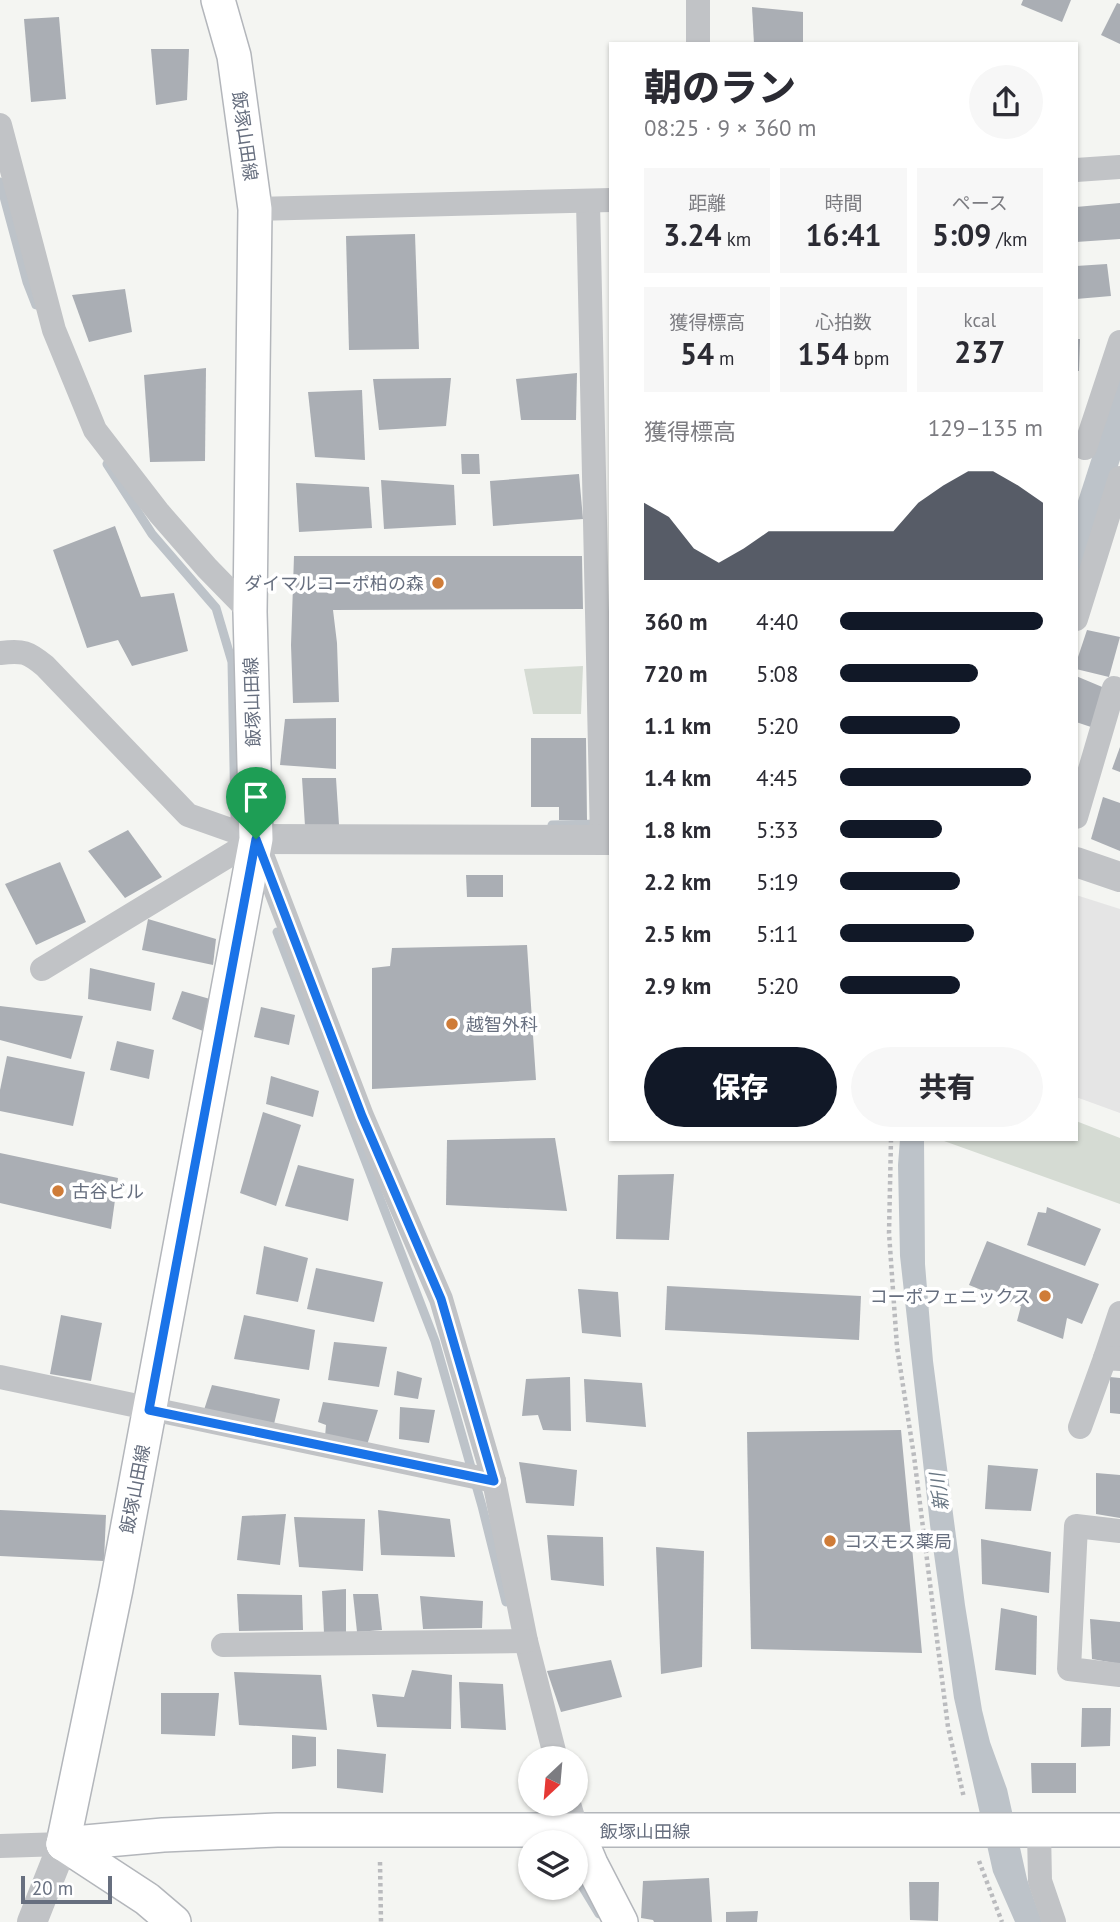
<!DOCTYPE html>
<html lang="ja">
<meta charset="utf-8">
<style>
body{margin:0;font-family:"PT Sans","Noto Sans JP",sans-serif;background:#f7f7f7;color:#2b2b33;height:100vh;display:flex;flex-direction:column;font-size:26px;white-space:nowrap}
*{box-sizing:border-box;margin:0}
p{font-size:23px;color:#7c7c81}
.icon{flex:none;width:38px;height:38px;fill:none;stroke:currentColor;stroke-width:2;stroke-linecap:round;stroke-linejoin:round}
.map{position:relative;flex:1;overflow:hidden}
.side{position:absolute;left:609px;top:42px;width:469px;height:1099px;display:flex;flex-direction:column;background:#fff;border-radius:0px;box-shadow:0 2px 5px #0004}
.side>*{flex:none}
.needle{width:46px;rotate:206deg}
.fabs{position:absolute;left:518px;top:1746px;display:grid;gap:14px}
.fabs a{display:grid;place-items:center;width:70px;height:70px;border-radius:50%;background:#fff;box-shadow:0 2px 5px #0004;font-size:35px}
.scale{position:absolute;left:21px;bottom:18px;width:91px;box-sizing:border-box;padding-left:7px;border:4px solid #676f7f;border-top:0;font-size:19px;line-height:24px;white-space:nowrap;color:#676f7f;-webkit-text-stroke:5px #fff;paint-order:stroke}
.pin{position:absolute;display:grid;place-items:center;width:60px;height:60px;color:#fff;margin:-72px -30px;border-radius:50% 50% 50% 0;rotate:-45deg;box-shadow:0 0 7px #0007}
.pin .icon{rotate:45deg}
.round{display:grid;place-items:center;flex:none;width:74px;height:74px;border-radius:37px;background:#f7f7f7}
.overview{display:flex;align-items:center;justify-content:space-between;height:119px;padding:0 35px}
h1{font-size:38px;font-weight:800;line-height:52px}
.metrics{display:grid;grid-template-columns:repeat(3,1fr);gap:10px;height:119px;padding:7px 35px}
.metrics div{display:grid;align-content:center;border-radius:0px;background:#f7f7f7;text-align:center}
.metrics b{font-size:30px;font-weight:800}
.metrics small{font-size:19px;font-weight:400}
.metrics p{font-size:19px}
.chart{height:196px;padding:14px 35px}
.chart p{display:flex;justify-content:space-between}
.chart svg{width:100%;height:126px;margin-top:7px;fill:#111827;opacity:.7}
.button{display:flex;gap:14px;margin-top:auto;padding:14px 35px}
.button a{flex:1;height:80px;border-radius:42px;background:#111827;color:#fff;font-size:28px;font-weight:800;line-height:80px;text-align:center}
.button a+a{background:#f7f7f7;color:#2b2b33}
ul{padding:0 35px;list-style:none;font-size:23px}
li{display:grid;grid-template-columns:112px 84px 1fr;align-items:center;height:52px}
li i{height:18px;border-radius:9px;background:#111827}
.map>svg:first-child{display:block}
.built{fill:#e5e5e5}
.green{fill:#d5dbd3}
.water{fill:#bdc3c9}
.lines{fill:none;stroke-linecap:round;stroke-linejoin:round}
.stream{stroke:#bdc3c9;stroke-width:9}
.building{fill:#aaaeb4}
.secondary-casing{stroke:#b3b6bb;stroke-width:36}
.path{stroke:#babbbe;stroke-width:4.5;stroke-dasharray:3.5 3.5;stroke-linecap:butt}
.minor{stroke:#c1c3c6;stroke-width:24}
.tertiary{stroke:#c1c3c6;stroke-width:30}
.secondary{stroke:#fff;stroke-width:33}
.route-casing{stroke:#fff;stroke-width:14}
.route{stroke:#1a73e8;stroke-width:9}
.poi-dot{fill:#cf7c38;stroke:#fff;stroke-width:2.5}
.labels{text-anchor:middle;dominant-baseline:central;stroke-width:7;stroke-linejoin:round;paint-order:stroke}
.street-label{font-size:18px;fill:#676f7f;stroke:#fff}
.poi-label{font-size:18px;fill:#676f7f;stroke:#fff;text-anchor:start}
.water-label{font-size:19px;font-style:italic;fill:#687683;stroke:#fff}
</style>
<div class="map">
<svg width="1120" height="1922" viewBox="0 0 1120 1922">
<rect width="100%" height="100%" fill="#f4f5f2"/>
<polygon class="built" points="1076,895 1120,909 1120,1113 1076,1097"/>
<g class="green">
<polygon points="583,666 581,714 533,714 524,669"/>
<polygon points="1076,1121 1120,1138 1120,1204 944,1141 1076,1139"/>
</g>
<g class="water">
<polygon points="1120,370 1120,460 1076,596 1076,507"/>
<polygon points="900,1139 924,1139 925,1264 933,1361 965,1605 982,1710 990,1742 1007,1789 1027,1879 1042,1922 1015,1922 993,1872 954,1698 930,1525 900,1256 898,1165"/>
</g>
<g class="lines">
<g class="stream">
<polyline points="0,182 27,282 36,305"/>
<polyline points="107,464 152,534 216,608 232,662 235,818"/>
<polyline points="552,825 601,824"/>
<polyline points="277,932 435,1341 482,1506 506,1602"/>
<polyline points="582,1886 599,1914"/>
</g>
</g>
<g class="building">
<polygon points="1023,0 1071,0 1062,22 1021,5"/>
<polygon points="1117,3 1120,4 1120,44 1101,35"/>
<polygon points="752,7 803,12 803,44 754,44"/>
<polygon points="59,17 66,99 31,102 24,19"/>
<polygon points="151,49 189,49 187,100 156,105"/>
<polygon points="1120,203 1120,239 1076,242 1076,207"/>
<polygon points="415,234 419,349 349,350 346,236"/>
<polygon points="1107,264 1111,296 1076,299 1076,266"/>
<polygon points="125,289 132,332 89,342 72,295"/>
<polygon points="1076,339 1080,339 1079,371 1076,371"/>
<polygon points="206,368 205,461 150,462 144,375"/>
<polygon points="577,373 576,420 521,420 516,379"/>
<polygon points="451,378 446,426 379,430 373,379"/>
<polygon points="362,390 365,460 315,457 308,392"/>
<polygon points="461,454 479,454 480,474 462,474"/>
<polygon points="579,474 583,519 493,526 490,481"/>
<polygon points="381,480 454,485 456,525 384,529"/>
<polygon points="296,483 369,487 372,528 299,532"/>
<polygon points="115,526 141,597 174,593 188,651 132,666 118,640 87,648 53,550"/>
<polygon points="294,556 582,556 583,609 333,610 337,643 339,702 293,703 291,645"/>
<polygon points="1087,630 1120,637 1109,677 1076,669 1076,663"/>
<polygon points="1076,676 1107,689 1094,728 1076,722"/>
<polygon points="336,718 336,769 280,765 285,719"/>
<polygon points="531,738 586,738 587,820 559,820 559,807 531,807"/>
<polygon points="1120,747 1120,772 1112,769"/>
<polygon points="302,778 336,778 339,825 305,826"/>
<polygon points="1103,797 1120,803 1120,851 1091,839"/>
<polygon points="128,830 162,877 125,898 88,851"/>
<polygon points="60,862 86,922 36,945 5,884"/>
<polygon points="466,875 503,875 503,897 467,897"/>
<polygon points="148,919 216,939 213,965 142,950"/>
<polygon points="527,945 536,1080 372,1089 372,968 390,966 392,948"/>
<polygon points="90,968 155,983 151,1011 88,999"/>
<polygon points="182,991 210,999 203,1031 172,1019"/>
<polygon points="0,1006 83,1016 71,1059 0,1040"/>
<polygon points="261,1007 295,1015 289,1045 254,1037"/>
<polygon points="117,1041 154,1050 149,1079 110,1070"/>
<polygon points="7,1056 85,1072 73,1126 0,1111 0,1090"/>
<polygon points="271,1076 319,1091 313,1117 266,1104"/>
<polygon points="263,1112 301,1125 276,1206 240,1193"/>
<polygon points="555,1138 567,1211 446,1205 447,1140"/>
<polygon points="0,1153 118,1178 111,1229 0,1203"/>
<polygon points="298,1165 354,1179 348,1221 285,1206"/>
<polygon points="674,1174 669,1240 616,1239 618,1175"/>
<polygon points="1047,1207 1101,1229 1085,1266 1027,1245 1038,1212 1046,1213"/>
<polygon points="987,1241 1099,1284 1082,1324 1067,1318 1063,1339 1017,1321 1021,1306 969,1285"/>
<polygon points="264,1246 308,1258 298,1302 256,1294"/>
<polygon points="316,1268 383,1282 374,1322 307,1309"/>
<polygon points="667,1286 861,1296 859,1340 665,1330"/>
<polygon points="578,1289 618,1292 621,1337 582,1333"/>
<polygon points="61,1315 102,1323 91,1381 50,1374"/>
<polygon points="244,1315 315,1330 309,1370 234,1359"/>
<polygon points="334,1342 387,1347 379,1387 328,1380"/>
<polygon points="397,1371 422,1378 418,1399 394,1395"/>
<polygon points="570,1377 571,1431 543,1430 538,1415 522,1416 526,1379"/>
<polygon points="1110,1377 1120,1378 1120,1414 1110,1413"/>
<polygon points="584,1379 642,1383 646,1427 586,1422"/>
<polygon points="212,1385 280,1399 274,1424 204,1410"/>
<polygon points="323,1402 378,1410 367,1445 325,1437 326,1425 318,1422"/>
<polygon points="400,1407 435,1410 429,1443 399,1439"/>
<polygon points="901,1430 922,1653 751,1649 747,1432"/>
<polygon points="519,1462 577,1470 574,1506 526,1503"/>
<polygon points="988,1465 1038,1469 1031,1511 985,1509"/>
<polygon points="1096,1473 1120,1475 1120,1518 1096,1514"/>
<polygon points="0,1510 106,1515 104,1561 0,1556"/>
<polygon points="378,1510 450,1519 455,1557 381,1555"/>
<polygon points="286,1514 280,1565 237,1560 242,1516"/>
<polygon points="294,1517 365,1519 363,1571 299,1567"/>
<polygon points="547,1535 603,1537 604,1586 551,1580"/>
<polygon points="981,1539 1051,1552 1049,1593 982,1584"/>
<polygon points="656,1547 704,1551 702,1667 661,1674"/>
<polygon points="346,1589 346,1633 324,1633 322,1591"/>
<polygon points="237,1594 302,1595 303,1630 239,1631"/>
<polygon points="353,1594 378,1594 382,1630 357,1632"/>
<polygon points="420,1596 483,1601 482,1628 423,1629"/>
<polygon points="1001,1608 1037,1616 1036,1675 995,1670"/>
<polygon points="1090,1619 1120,1622 1120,1664 1092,1659"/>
<polygon points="611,1660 622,1697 561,1712 547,1671"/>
<polygon points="412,1670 452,1675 451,1729 377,1727 372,1694 404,1697"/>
<polygon points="234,1672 321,1675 327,1730 239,1725"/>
<polygon points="459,1682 503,1684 506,1730 461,1728"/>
<polygon points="161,1693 219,1693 215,1736 161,1734"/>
<polygon points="1082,1708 1111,1708 1110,1746 1081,1747"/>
<polygon points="292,1735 316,1737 316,1766 292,1769"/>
<polygon points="337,1749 386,1754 383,1793 337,1788"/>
<polygon points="1031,1763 1076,1763 1076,1793 1032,1793"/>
<polygon points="709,1878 712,1922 654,1922 653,1920 641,1918 643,1881"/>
<polygon points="909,1882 939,1882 938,1921 910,1920"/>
<polygon points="758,1911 757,1922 726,1922 726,1912"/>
</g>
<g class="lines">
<defs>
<g id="secondary">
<polyline points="577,1831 591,1864 621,1922"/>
<polyline points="63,1844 116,1589 256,839 250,612 255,209 234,56 218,0"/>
<polyline points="63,1844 163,1835 277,1830 1120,1830"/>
<polyline points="63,1844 147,1899 174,1922"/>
</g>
</defs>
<use href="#secondary" class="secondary-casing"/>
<g class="path">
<polyline points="891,1139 889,1233 897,1347 914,1456 948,1727 964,1798"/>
<polyline points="979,1861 1002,1922"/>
<polyline points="380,1862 381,1922"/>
</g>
<g class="minor">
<polyline points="698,0 698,44"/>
<polyline points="0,125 54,330 95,430 159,513 207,568 250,612"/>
<polyline points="1076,170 1120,167"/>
<polyline points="588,202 602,840"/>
<polyline points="255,209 611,200"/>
<polyline points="1085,448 1120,342"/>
<polyline points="1076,619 1120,478"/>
<path d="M0 653C23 650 28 652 45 666L188 815 256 839 362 1116 441 1299 494 1481 526 1641 556 1759"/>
<polyline points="1076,817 1114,688"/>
<polyline points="42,969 256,839"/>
<polyline points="1105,1358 1120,1313"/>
<polyline points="0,1377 494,1481"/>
<polyline points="1080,1427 1105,1358 1120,1359"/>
<polyline points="1120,1531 1076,1526 1069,1669 1120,1675"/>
<polyline points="223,1645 526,1641"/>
<polyline points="569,1804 577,1831"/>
<polyline points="1039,1831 1040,1881 1054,1922"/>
<polyline points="0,1846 63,1844"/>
</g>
<g class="tertiary">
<polyline points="256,839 611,840"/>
<polyline points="1076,862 1120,877"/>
<polyline points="32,1922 63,1844"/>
</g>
<use href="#secondary" class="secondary"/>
</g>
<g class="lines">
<defs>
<polygon id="route" points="256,839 362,1116 441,1299 494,1481 149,1410"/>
</defs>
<use href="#route" class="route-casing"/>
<use href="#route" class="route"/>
</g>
<g class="poi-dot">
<circle cx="438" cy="583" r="7"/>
<circle cx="452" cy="1024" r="7"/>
<circle cx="58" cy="1191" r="7"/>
<circle cx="1045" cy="1296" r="7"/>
<circle cx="830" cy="1541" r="7"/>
</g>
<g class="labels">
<g class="street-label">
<text transform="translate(245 136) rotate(82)">飯塚山田線</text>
<text transform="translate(252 702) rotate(-92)">飯塚山田線</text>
<text transform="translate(135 1489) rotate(-79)">飯塚山田線</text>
<text x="645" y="1831">飯塚山田線</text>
</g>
<g class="poi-label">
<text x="424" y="583" text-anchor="end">ダイマルコーポ柏の森</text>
<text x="466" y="1024">越智外科</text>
<text x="72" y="1191">古谷ビル</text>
<text x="1031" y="1296" text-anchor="end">コーポフェニックス</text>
<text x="844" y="1541">コスモス薬局</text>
</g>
<g class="water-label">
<text transform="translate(939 1492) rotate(-97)">新川</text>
</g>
</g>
</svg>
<div class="fabs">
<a><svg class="needle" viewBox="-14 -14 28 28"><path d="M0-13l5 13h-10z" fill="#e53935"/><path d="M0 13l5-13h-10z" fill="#7c7c81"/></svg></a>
<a><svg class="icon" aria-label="layers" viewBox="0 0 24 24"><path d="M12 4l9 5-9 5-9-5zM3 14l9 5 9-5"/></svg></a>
</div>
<div class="scale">20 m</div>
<div class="pin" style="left:256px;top:839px;background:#1e9e55"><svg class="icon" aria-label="arrive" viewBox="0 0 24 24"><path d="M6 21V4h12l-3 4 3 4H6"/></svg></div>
<section class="side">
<div class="overview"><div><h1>朝のラン</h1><p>08:25 · 9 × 360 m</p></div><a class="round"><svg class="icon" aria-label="share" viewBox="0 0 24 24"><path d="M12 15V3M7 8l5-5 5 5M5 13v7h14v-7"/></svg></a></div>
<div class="metrics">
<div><p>距離</p><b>3.24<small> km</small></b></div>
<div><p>時間</p><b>16:41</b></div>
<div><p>ペース</p><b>5:09<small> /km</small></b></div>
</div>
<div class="metrics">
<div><p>獲得標高</p><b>54<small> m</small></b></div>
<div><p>心拍数</p><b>154<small> bpm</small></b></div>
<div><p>kcal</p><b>237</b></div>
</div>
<div class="chart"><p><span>獲得標高</span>129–135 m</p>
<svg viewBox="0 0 160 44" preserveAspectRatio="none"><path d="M0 44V17L10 22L20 33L30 38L40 33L50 27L60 27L70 27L80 27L90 27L100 27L110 17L120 11L130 6L140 6L150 11L160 17V44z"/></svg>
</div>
<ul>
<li><b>360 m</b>4:40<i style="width:100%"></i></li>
<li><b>720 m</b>5:08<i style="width:68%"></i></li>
<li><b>1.1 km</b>5:20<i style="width:59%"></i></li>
<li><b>1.4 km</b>4:45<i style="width:94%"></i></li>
<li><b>1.8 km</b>5:33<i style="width:50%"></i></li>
<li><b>2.2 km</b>5:19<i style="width:59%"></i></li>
<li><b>2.5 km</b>5:11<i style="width:66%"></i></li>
<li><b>2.9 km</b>5:20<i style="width:59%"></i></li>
</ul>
<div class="button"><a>保存</a><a>共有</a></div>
</section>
</div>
